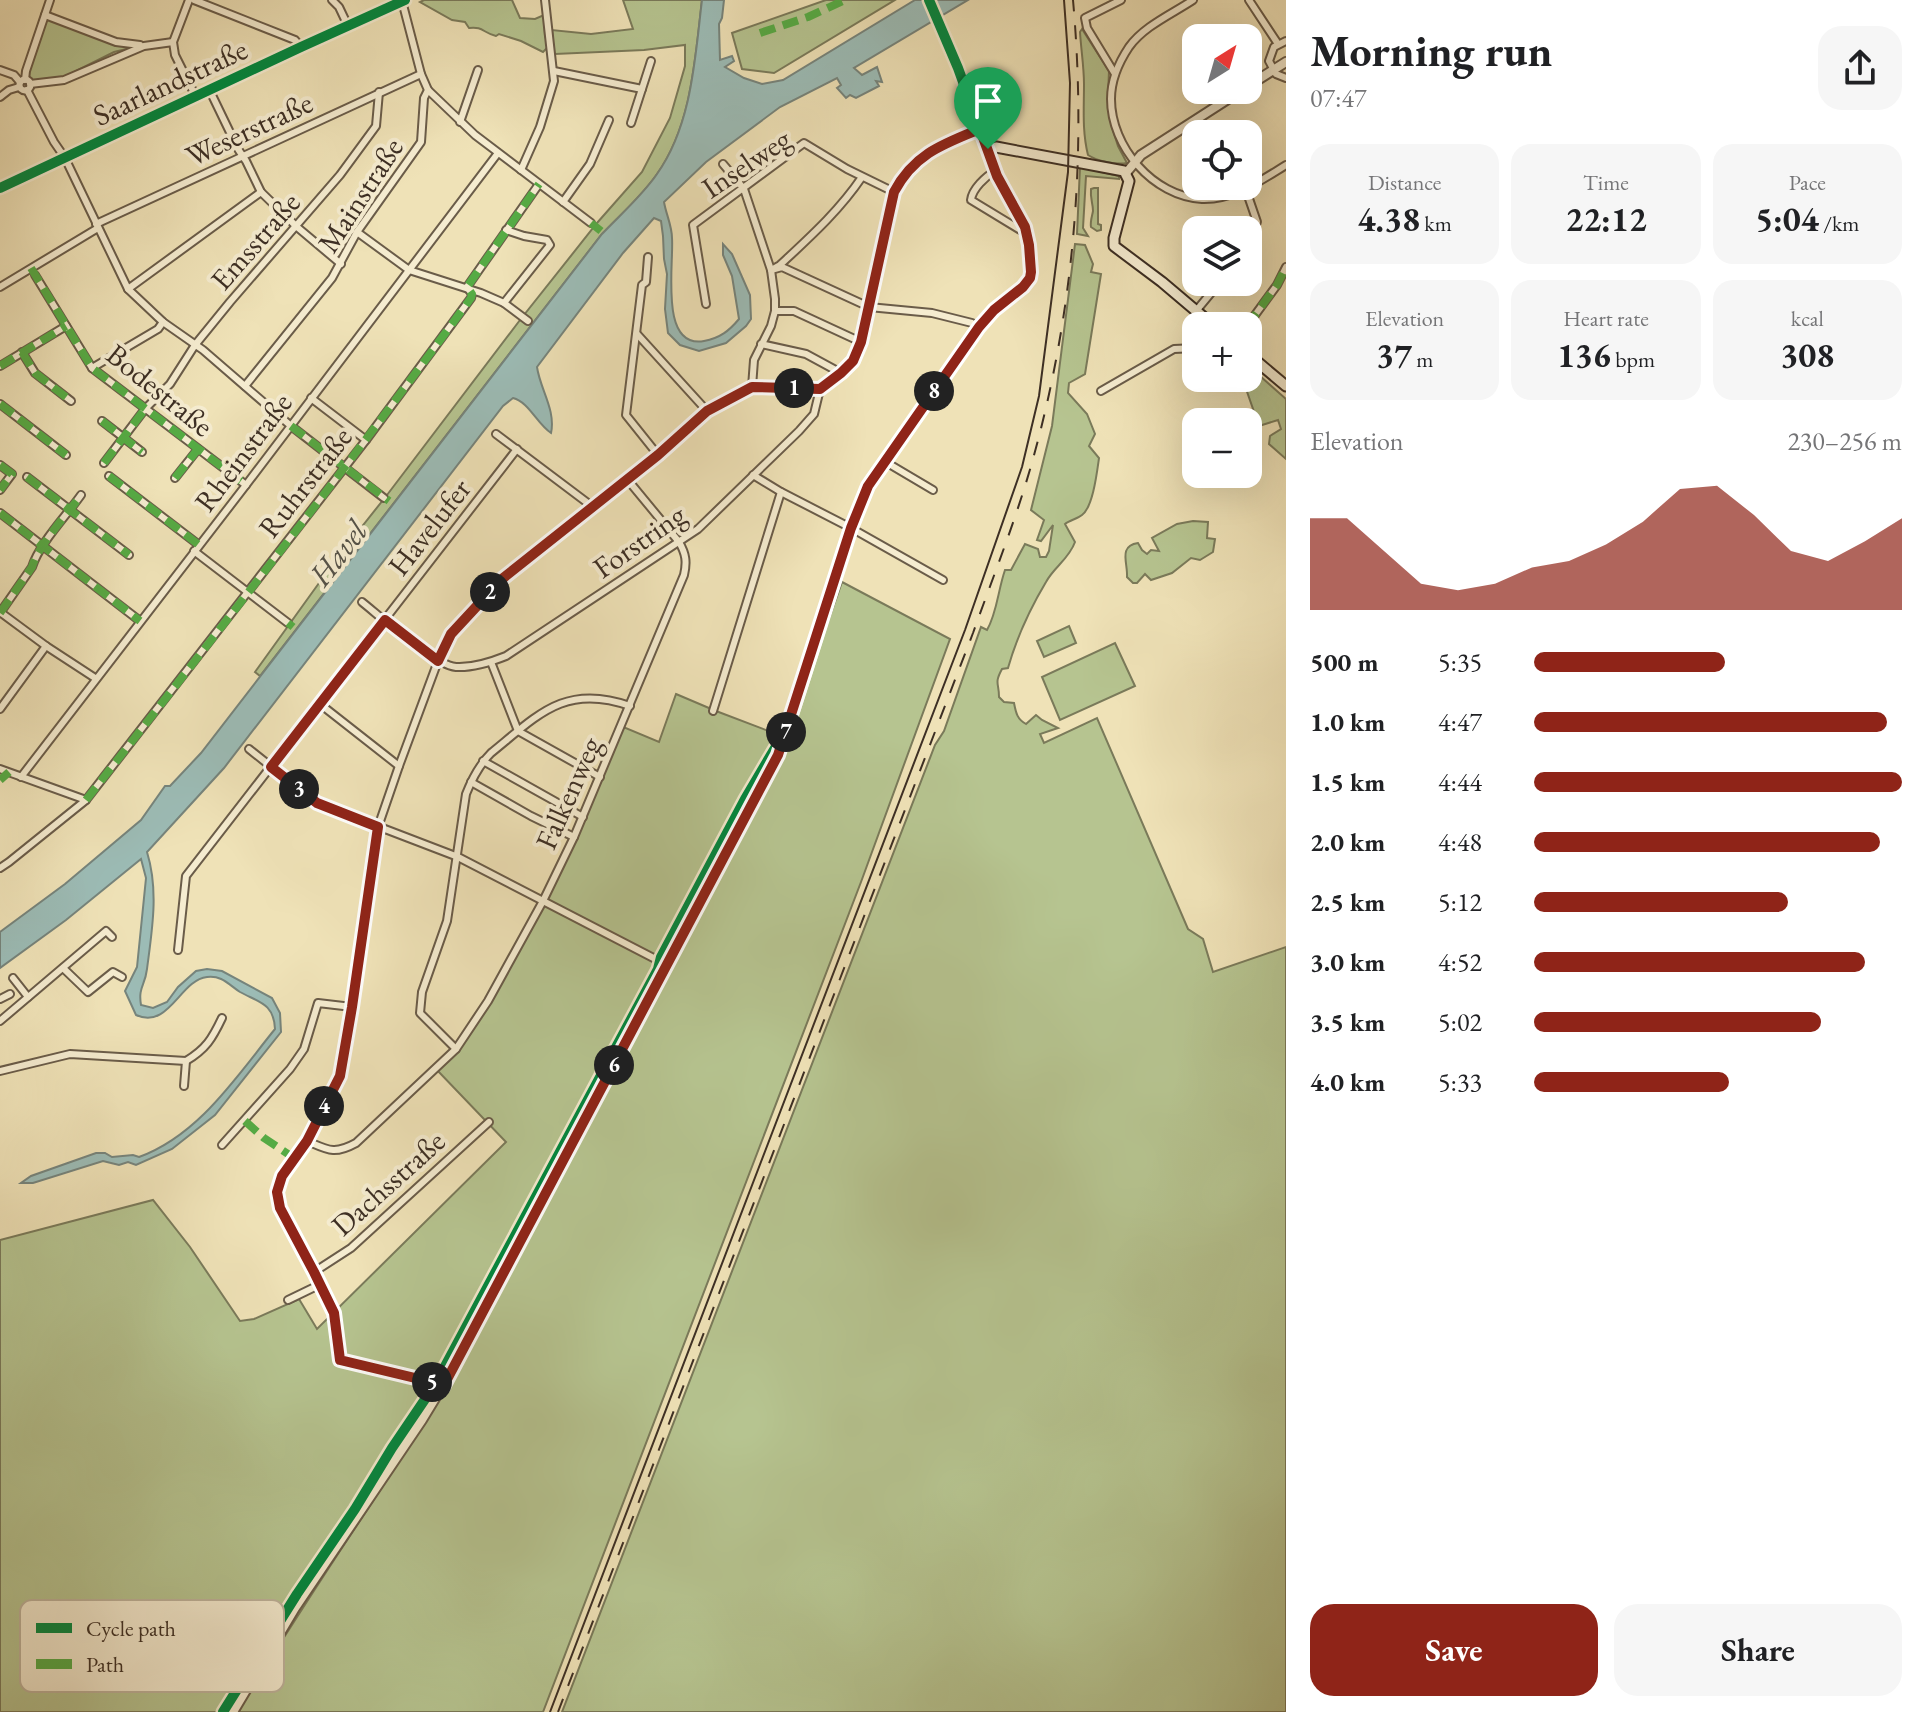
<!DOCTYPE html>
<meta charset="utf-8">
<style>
body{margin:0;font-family:"EB Garamond",serif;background:#f6f6f6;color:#202124;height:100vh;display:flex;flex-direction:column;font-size:30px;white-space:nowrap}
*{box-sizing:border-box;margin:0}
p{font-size:26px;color:#757577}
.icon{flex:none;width:44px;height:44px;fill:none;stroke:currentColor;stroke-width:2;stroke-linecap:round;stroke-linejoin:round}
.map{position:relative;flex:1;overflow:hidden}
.side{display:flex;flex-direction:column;background:#fff;width:640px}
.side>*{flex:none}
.needle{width:52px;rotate:37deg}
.fabs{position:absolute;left:1182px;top:24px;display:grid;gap:16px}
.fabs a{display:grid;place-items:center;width:80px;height:80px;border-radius:16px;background:#fff;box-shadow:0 8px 32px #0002;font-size:40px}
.pin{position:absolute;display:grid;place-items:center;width:68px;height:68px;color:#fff;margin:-82px -34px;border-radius:50% 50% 50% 0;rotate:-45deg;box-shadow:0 0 8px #0007}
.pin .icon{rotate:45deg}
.km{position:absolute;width:40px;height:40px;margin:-20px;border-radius:50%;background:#222;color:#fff;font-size:22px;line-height:40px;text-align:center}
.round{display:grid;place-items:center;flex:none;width:84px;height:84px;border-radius:24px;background:#f6f6f6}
.headline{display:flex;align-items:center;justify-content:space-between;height:136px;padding:0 24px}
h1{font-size:44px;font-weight:700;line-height:60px}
.figures{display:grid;grid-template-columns:repeat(3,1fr);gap:12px;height:136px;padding:8px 24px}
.figures div{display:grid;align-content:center;border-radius:20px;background:#f6f6f6;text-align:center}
.figures b{font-size:34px;font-weight:700}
.figures small{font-size:22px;font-weight:400}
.figures p{font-size:22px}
.chart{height:224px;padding:16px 24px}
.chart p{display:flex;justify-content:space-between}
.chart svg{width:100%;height:144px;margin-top:8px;fill:#8f2418;opacity:.7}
.primary-button{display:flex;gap:16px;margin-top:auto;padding:16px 24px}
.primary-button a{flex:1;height:92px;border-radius:24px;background:#8f2418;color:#fff;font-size:32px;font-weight:700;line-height:92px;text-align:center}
.primary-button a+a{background:#f6f6f6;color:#202124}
ul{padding:0 24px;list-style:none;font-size:26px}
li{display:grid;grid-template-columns:128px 96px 1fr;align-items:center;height:60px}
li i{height:20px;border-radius:10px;background:#8f2418}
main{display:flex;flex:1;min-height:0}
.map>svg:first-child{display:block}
.green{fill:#b6c490;stroke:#7a7a5a;stroke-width:2}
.water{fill:#9cbcb6;stroke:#76847c;stroke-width:2}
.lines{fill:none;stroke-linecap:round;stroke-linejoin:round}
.minor-casing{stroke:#6a5c49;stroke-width:10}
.tertiary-casing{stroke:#6a5c49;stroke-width:12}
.secondary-casing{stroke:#3d2f24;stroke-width:13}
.minor{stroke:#f5ecd0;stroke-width:6}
.tertiary{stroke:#f5ecd0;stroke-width:8}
.secondary{stroke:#f5ecd0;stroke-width:9}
.tram{stroke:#3d2f24;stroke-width:2}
.rail{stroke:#3d2f24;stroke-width:2;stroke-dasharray:14 14;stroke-linecap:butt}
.quiet{stroke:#55ab44;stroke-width:8;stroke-dasharray:16 8;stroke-linecap:butt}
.cycleway-casing{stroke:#f5ecd0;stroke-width:15}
.cycleway{stroke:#00873e;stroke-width:10}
.route-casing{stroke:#fff;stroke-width:16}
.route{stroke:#8f2418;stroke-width:10}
.labels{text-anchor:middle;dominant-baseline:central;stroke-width:8;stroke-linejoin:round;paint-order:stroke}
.street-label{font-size:30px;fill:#3d2f24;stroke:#f5ecd0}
.water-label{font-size:32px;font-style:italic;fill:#555248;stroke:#f5ecd0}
.key{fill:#f5ecd0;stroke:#beb39c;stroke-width:2}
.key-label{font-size:22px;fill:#3d2f24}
</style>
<main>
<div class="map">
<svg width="1286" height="1712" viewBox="0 0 1286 1712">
<rect width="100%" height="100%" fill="#efe2b7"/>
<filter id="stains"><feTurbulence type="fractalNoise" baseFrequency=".0025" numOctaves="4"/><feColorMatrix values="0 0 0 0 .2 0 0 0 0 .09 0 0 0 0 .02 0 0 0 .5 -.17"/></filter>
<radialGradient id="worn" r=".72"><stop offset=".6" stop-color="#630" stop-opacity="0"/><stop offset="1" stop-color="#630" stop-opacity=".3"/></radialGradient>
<g class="green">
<path d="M424 0H512L520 18 535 19 544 15 545 36 549 46 543 52 521 41 499 34 496 36C483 33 483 26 469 28L465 22 452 20 420 2Z"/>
<path d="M623 0H702C695 58 692 125 657 174 642 196 620 215 602 234L260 676 255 672 337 558 387 495 520 320 597 223 642 172 670 118 685 66V45L644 50 555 54 554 53 552 30 591 34 633 29Z"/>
<polygon points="826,0 895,0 774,73 742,69 732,33"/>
<polygon points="47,19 135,47 114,52 62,78 30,81 27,78"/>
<path d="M1082 29 1109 71 1108 96 1112 127 1118 146 1127 163C1116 165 1097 161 1088 155 1082 131 1084 108 1084 84 1084 67 1081 49 1080 32Z"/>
<polygon points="1080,167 1119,176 1119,179 1086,176 1083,228 1088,236 1077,234"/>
<path d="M1094 188H1098V224L1101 225V230L1097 231 1091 227C1090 221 1092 217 1093 211 1093 203 1090 199 1091 189Z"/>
<path d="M1075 244 1085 245 1093 264 1091 272 1101 274 1085 374 1069 383 1068 393 1087 414 1095 434 1089 446 1099 458C1097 472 1093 507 1082 515 1077 519 1070 520 1065 524L1075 542C1069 559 1054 567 1046 582 1031 607 1016 640 1008 668L1002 669C994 684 999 682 999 697L1004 702 1014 703C1016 713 1017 719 1026 724L1036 715 1042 720 1058 728 1040 734 1044 743 1097 718 1188 929 1203 939 1213 972 1286 947V1712H562L935 745 944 731 981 627 987 630C997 613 998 590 1005 570H1011L1025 544 1038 549 1040 557H1046L1049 551 1053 525 1041 541 1037 540 1044 520 1031 510 1052 426Z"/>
<polygon points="1260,376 1286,399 1286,459 1269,444 1270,436 1281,429 1278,420 1259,426 1244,383 1245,381"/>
<path d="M1193 521 1208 522 1207 538 1215 539 1213 552 1200 560 1191 558 1172 573 1151 580 1145 574 1137 583H1133L1127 577C1128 563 1118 546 1138 543L1142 550 1147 554 1151 550 1159 551 1152 538 1177 524Z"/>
<path d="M842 582 950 639 861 882 543 1712H238C307 1595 386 1486 457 1370L712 889 781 755Z"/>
<polygon points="1069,626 1076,643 1044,657 1037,641"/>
<polygon points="1115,643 1135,686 1060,720 1042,677"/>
<path d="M676 694 716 711 779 735 777 742 754 779 663 951 658 964 492 1287 436 1391 293 1598 229 1712H0V1240L153 1200 190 1247 240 1321 254 1319 299 1299 317 1329 506 1142 436 1069C469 1036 492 995 514 953 554 879 587 802 621 726L659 742Z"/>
</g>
<path class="water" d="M702 0H724L722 18 719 24 720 60 732 56 734 61 725 67 744 78 762 84 783 80 915 0H968L854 68 862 75 877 67 882 82 876 81 879 86 856 98 850 95 846 98 837 88 841 85 837 78 780 107 706 162 664 202C666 214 672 226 672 238 674 265 659 349 704 341 720 338 729 331 739 319L732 276 723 255V244L732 254 750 295 751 319 746 326 726 343 699 351 680 345 668 333 665 309 667 274 664 259 663 236 661 221 654 218 623 253 537 367C540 389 556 410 551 433 537 424 529 402 513 398L503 406 224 768 147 852C159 891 152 930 147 969 145 986 138 987 141 1005L153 1008 167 1002 178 987 196 971 207 969 222 971 272 998 280 1013 281 1032 215 1115 172 1149 136 1165 128 1162 119 1165 103 1161 33 1183H21L31 1176 96 1153H105L112 1157 133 1155 139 1157C199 1135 236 1077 275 1029 274 1003 258 1002 240 992 229 985 222 975 207 977 180 980 169 1030 136 1015L125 991 137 967 146 878 141 859 66 920 0 968V932L65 884 141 820 165 786H170L201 753 602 234C620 215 642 196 657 174 692 125 695 58 702 0Z"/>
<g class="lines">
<defs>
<g id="minor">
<polyline points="189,0 173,42 175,55 196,97"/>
<polyline points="194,0 295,40 301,47"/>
<polyline points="332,0 339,7 348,26"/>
<path d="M1193 0C1172 14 1144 26 1129 47 1119 62 1111 81 1111 99 1111 147 1153 196 1202 199 1234 200 1260 181 1286 165"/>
<polyline points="1249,0 1278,44"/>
<polyline points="45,15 116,42 140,45"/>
<polyline points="1286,41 1274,47 1269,61 1276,74 1286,78"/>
<polyline points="0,70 14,75 20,82"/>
<polyline points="554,71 642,89"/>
<polyline points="1115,74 1087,28 1085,18 1121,0"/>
<circle cx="25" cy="85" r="5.5"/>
<polyline points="25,80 26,71 50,0"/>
<polyline points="30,84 64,80 144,46 173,42"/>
<polyline points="27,90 54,142 65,158 128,289 163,322 203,350 291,426 384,498"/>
<polyline points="428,90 475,135 591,223"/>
<polyline points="210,91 238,149 246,161 261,192 297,227 341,264"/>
<polyline points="0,97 9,90 19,87"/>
<polyline points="460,122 478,70"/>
<polyline points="631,123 651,61"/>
<polyline points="723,164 744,189 771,270 782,267 869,307 932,313 972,323 979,327"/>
<polyline points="521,170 540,127 554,81 545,0"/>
<path d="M995 171C986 176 972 189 971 200L1027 234"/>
<polyline points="1246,190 1257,222 1248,238"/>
<polyline points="563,202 590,164 609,120"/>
<polyline points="96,224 421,74"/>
<polyline points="357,232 409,270 481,293 504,303 528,321"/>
<polyline points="648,257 646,282 642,285 626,415 658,455"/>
<polyline points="35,275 92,368 246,485"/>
<polyline points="0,287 98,228"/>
<polyline points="128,289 261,192"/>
<polyline points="504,303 550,245 547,240 524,236 506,230"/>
<polyline points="706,304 693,225 804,143 847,169 894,192"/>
<polyline points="775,311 794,311 861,342"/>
<polyline points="1196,311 1220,282"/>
<polyline points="1247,326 1277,285 1286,267"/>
<polyline points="637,334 707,411"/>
<polyline points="761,344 806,354 841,373"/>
<polyline points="22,352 35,373 71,401"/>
<polyline points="0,366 66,326"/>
<polyline points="92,368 158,329 163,322"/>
<polyline points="245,386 332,278 357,232 421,142 424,98 428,90 421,74 402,1"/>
<path d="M752 387 754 360 771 326 775 311V299L771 270 780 265C810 237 839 211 862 177"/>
<polyline points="1101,391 1174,349 1196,348"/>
<polyline points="311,398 366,440"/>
<polyline points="0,404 66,455"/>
<polyline points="102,421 142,452"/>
<polyline points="496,434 593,507"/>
<polyline points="884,461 933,490"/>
<polyline points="104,463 145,409 170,384 195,345 230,302 340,175 376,126 379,92"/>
<polyline points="0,465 12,474 0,490"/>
<polyline points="753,475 781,492 851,528 943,580"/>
<polyline points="109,476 199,545"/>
<polyline points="27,477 129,555"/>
<polyline points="175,478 198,449"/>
<polyline points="0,513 140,621"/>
<polyline points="194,551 288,623"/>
<path d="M362 602C382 618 434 665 456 667 472 668 491 662 506 656L698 529 799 431 814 414 820 389"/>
<polyline points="0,612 46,646 95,678"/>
<path d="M0 613 32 567C39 544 67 515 81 495"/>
<polyline points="491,662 518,731 600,777"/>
<polyline points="320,704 399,766"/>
<polyline points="0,709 46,646"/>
<polyline points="713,711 781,492"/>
<polyline points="249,749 317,803 458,857 667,965"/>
<polyline points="483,761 583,817"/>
<polyline points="0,769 86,800"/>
<polyline points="21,777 246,485 498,153"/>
<polyline points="471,782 531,816 574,837"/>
<polyline points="0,868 9,862 86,800 366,440 471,298 472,294 467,287 539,184"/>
<polyline points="178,950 186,876 517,449"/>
<polyline points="63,968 88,992 113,972 122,977"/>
<polyline points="13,978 28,997"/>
<polyline points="0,999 10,994"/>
<polyline points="0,1021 106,931 112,937"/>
<path d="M456 1049 420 1013 422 992 447 921 466 794C472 779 479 765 491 753 538 715 565 683 630 706"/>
<path d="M0 1071 70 1054 186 1061C206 1049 212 1039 222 1018"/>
<polyline points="184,1086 186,1061"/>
<path d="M307 1141C328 1150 334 1155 356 1143L456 1049 488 1001 543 901 574 837 684 575C687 562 686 554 679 542L627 479"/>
<polyline points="222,1145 290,1069 304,1049 318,1003 352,1007"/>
<polyline points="314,1272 351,1248 489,1122"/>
<polyline points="288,1300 319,1285"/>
<path d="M443 1387 436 1383 340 1360 334 1313 312 1268 280 1208 277 1192 282 1176 307 1141 340 1076 352 1007 378 827 399 766 438 661 451 634 502 579 658 455 707 411 752 387 820 389 841 373 853 361 861 342 894 192C914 154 942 144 980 129"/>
</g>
<g id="tertiary">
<polyline points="1248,86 1286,62"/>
<polyline points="1126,173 1141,155 1242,90"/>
<polyline points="0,188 301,47 405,0"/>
<polyline points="233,1712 295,1608 422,1420 453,1369 747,814 778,755 784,738 851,528 868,486 909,425 985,319 1023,287 1030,278 1031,272 1029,245 1025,227 1000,182 988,149"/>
</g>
<g id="secondary">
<polyline points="929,0 958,68 988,149 996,147 1124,171 1129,181 1114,238 1114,246 1162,282 1214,326"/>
<polyline points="1248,354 1286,386"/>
</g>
</defs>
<use href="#minor" class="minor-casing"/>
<use href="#tertiary" class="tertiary-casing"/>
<use href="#secondary" class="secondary-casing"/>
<use href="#minor" class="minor"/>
<use href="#tertiary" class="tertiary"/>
<use href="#secondary" class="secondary"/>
<polyline class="tram" points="550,1712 965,630 1022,467 1039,396 1068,172 1070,83 1064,0"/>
<path class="rail" d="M558 1712 973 633C993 577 1015 522 1031 466 1074 314 1087 156 1073 0"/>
<g class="quiet">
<polyline points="760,33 808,17 845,0"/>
<polyline points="591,223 601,231"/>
<polyline points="31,268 92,368 246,485"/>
<polyline points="1247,326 1277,285 1286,267"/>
<polyline points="22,352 35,373 71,401"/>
<polyline points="0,366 66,326"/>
<polyline points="0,404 66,455"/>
<polyline points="102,421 142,452"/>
<polyline points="291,426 389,501"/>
<polyline points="104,463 145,409"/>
<polyline points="0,465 12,474 0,490"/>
<polyline points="109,476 199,545"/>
<polyline points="27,477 129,555"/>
<polyline points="175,478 198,449"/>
<polyline points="0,513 140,621"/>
<path d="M0 613 32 567C39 544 67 515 81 495"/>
<polyline points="288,623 293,627"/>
<polyline points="0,780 9,772"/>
<path d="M86 800C216 634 347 468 471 298L472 294 467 287 539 184"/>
<polyline points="245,1121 264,1138 294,1158"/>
</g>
<defs>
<g id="cycleway">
<polyline points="0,188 301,47 405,0"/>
<polyline points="223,1712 297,1594 355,1509 392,1448 436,1383 658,969 661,957 745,799 778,743 784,738 851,528 868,486 979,327 994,310 1023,287 1030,278 1031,272 1029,245 1025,227 997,176 958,68 929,0"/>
</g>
</defs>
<use href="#cycleway" class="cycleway-casing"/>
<use href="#cycleway" class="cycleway"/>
</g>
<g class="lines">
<defs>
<path id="route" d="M980 129 997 176 1025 227 1029 245 1031 272 1030 278 1023 287 994 310 979 327 868 486 851 528 778 755 443 1387 436 1383 340 1360 334 1313 314 1272 280 1208 277 1192 282 1176 307 1141 340 1076 352 1007 378 827 317 803 271 767 385 620 438 661 451 634 502 579 658 455 707 411 752 387 820 389 841 373 853 361 861 342 894 192C914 154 943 144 980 129Z"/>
</defs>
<use href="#route" class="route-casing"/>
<use href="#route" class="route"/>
</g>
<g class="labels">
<g class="street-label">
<text transform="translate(170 82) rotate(-25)">Saarlandstraße</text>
<text transform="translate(249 129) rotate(-25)">Weserstraße</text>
<text transform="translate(746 163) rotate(-34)">Inselweg</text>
<text transform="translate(360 195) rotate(-57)">Mainstraße</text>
<text transform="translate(255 241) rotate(-49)">Emsstraße</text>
<text transform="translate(160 390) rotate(39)">Bodestraße</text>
<text transform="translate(243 452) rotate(-53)">Rheinstraße</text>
<text transform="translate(305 482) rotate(-52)">Ruhrstraße</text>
<text transform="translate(429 527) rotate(-52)">Havelufer</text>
<text transform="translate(639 541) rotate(-35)">Forstring</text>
<text transform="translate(568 793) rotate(-66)">Falkenweg</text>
<text transform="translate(388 1183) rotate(-42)">Dachsstraße</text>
</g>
<g class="water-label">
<text transform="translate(338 553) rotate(-52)">Havel</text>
</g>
</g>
<rect x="20" y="1600" width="264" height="92" rx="12" class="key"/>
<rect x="36" y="1623" width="36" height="10" fill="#00873e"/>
<rect x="36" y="1659" width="36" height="10" fill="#55ab44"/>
<g class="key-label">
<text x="86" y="1636">Cycle path</text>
<text x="86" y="1672">Path</text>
</g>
<rect width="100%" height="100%" filter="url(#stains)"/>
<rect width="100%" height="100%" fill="url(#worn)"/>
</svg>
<div class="fabs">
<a><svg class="needle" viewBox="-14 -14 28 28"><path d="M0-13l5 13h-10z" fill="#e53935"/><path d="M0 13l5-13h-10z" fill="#757577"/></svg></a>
<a><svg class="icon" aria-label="locate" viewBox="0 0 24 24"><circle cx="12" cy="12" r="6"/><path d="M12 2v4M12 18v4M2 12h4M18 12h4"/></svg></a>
<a><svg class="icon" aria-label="layers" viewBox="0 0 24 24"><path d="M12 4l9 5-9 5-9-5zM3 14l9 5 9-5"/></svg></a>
<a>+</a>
<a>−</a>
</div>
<div class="pin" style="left:988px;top:149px;background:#1e9e55"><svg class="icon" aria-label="arrive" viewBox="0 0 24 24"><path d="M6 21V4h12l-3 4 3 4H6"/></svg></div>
<b class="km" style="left:794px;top:388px">1</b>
<b class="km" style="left:490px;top:592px">2</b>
<b class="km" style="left:299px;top:789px">3</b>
<b class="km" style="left:324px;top:1106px">4</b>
<b class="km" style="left:432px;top:1382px">5</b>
<b class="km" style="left:614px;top:1065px">6</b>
<b class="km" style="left:786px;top:732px">7</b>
<b class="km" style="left:934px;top:391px">8</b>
</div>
<section class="side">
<div class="headline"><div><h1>Morning run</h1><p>07:47</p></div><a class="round"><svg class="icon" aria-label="share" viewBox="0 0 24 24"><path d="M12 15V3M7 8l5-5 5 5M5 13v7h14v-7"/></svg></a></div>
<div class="figures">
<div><p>Distance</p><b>4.38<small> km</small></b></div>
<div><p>Time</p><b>22:12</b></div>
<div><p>Pace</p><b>5:04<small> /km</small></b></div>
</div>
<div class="figures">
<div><p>Elevation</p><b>37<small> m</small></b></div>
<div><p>Heart rate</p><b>136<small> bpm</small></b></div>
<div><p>kcal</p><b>308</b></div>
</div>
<div class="chart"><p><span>Elevation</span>230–256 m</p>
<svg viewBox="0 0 160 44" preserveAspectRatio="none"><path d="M0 44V16L10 16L20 26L30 36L40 38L50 36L60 31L70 29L80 24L90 17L100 7L110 6L120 15L130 26L140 29L150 23L160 16V44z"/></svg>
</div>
<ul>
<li><b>500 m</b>5:35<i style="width:52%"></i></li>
<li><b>1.0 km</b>4:47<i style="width:96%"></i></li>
<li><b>1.5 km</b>4:44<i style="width:100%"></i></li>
<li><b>2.0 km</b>4:48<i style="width:94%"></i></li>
<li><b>2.5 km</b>5:12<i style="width:69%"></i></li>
<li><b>3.0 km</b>4:52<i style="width:90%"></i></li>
<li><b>3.5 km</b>5:02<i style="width:78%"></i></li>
<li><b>4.0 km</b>5:33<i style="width:53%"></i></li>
</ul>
<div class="primary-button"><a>Save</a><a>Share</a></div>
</section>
</main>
